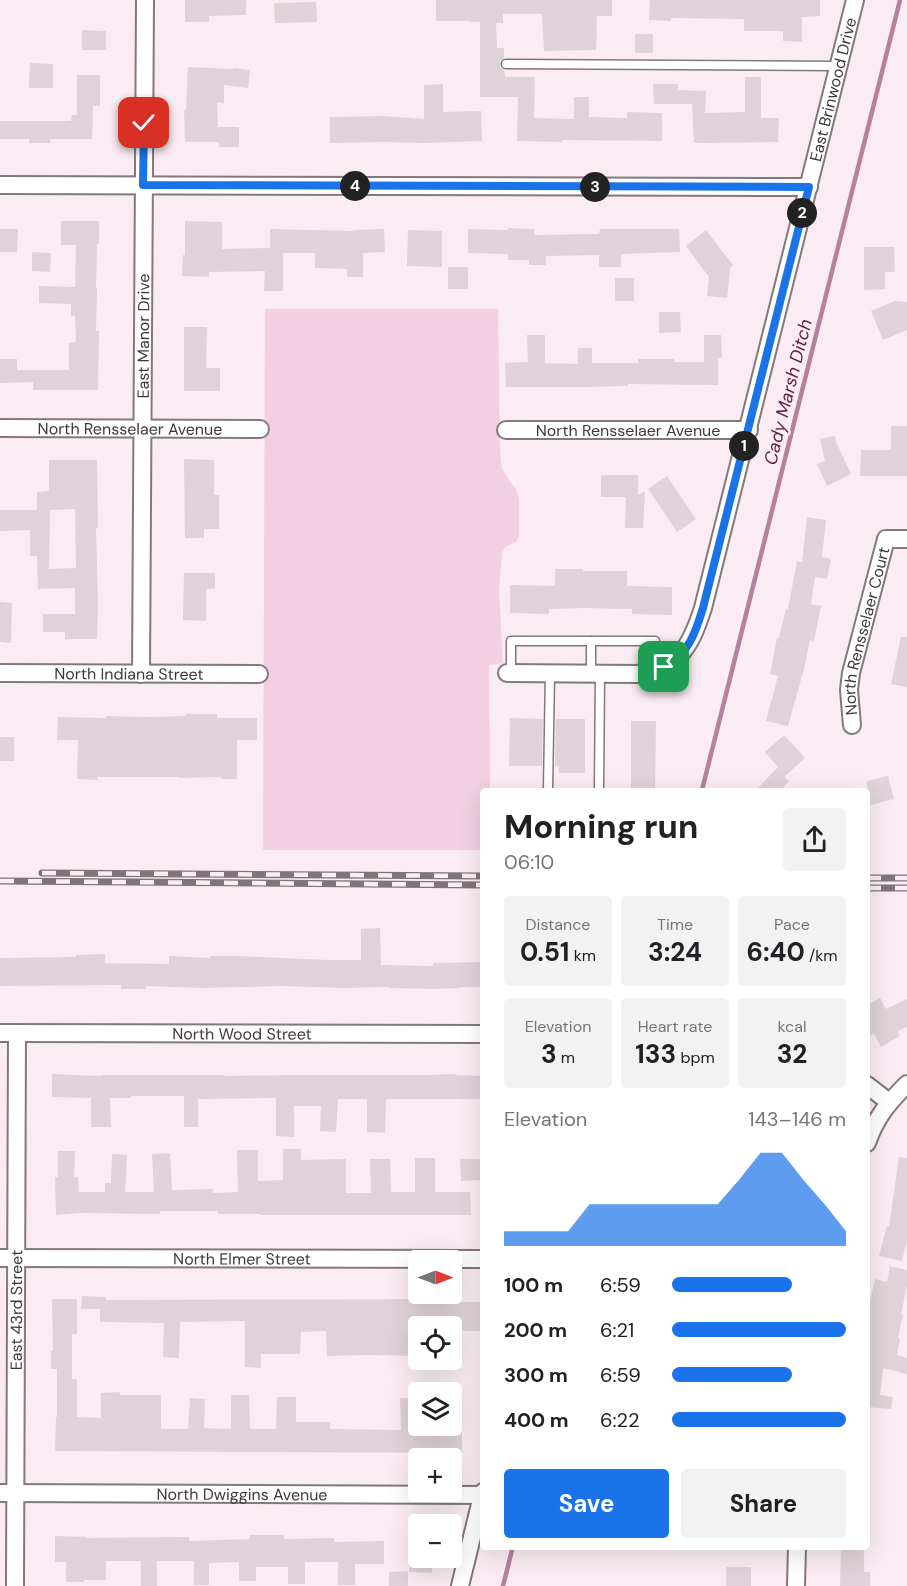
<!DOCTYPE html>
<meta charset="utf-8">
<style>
body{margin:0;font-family:"DM Sans",sans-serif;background:#f2f2f2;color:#202124;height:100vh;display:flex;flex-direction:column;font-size:22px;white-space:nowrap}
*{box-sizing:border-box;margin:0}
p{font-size:20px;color:#757577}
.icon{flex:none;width:33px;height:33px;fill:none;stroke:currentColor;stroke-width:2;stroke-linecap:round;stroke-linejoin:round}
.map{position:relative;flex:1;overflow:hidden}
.panel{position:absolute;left:480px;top:788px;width:390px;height:762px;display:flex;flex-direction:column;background:#fff;border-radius:6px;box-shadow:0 6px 24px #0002}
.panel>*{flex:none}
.needle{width:39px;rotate:90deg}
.tools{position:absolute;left:408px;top:1250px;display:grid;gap:12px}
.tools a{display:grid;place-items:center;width:54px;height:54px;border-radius:6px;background:#fff;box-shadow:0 6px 24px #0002;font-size:30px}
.pin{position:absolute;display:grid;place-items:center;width:51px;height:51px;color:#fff;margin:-26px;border-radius:12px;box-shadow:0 3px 9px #0006}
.km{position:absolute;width:30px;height:30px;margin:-15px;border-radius:50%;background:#222;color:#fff;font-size:16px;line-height:30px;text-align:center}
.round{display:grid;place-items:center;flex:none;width:63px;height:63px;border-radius:6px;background:#f2f2f2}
.summary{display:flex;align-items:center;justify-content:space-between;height:102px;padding:0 24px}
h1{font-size:33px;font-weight:700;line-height:45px}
.stats{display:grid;grid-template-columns:repeat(3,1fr);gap:9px;height:102px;padding:6px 24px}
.stats div{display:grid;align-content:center;border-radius:6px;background:#f2f2f2;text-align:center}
.stats b{font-size:26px;font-weight:700}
.stats small{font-size:16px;font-weight:400}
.stats p{font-size:16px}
.chart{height:168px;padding:12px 24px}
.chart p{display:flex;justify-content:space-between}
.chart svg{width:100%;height:108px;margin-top:6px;fill:#1a73e8;opacity:.7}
.button{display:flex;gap:12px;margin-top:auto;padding:12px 24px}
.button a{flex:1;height:69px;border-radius:6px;background:#1a73e8;color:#fff;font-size:24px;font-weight:700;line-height:69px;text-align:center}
.button a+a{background:#f2f2f2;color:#202124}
ul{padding:0 24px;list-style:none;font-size:20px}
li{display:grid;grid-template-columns:96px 72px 1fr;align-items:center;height:45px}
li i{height:15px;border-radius:8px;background:#1a73e8}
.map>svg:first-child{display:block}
.green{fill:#f2d0e1}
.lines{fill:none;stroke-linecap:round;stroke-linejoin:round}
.stream{stroke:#b5819b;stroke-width:4.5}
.building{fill:#dfd2d8;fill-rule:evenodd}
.lane-casing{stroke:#83787d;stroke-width:11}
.street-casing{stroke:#83787d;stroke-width:20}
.lane{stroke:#fff;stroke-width:8}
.street{stroke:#fff;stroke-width:16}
.rail-casing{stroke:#7d7579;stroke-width:7}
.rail{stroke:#faecf2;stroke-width:4.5;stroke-dasharray:14;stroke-linecap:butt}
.route-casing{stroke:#fff;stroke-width:12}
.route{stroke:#1a73e8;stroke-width:8}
.labels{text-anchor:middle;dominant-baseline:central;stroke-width:5;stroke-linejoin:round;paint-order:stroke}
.street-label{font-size:16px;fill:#3d383a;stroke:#faecf2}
.water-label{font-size:18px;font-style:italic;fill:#5e1f44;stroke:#faecf2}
</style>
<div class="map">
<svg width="907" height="1586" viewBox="0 0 907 1586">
<rect width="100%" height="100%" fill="#faecf2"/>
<polygon class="green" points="265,309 498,309 500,451 502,469 516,490 519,499 519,536 516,542 505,547 502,553 499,590 503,663 489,665 490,790 483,790 483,850 263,850"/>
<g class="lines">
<g class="stream">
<polyline points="702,790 900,0"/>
<polyline points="503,1586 513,1546"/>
</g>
</g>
<g class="building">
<polygon points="185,0 246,0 246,15 209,16 209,22 185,22"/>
<polygon points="436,0 612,0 612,16 597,16 596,50 544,51 542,14 503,14 503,23 496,23 497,48 504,48 504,58 500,61 500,67 504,70 505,77 535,77 534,118 574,119 574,97 589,97 589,117 627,118 627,112 662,113 662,141 562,140 562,142 517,141 518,97 480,97 480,22 470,22 470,21 436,21"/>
<polygon points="650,0 820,0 820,16 802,17 802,42 783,41 783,31 744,31 744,19 671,18 671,21 649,20"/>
<polygon points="316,2 317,22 275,23 274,3"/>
<polygon points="82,30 106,31 106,50 82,50"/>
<rect x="635" y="34" width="18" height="19"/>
<polygon points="30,63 53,64 53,88 29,88"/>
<polygon points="188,67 233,69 233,68 250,70 248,88 224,85 224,103 217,102 218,127 239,127 239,147 219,147 219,142 185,142 184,110 186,110"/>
<polygon points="77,75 100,75 100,106 93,106 92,139 50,139 50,143 29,143 29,139 0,139 0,121 71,121 72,115 77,115"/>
<polygon points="745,77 761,77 761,118 779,118 778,142 694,143 692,104 654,104 653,84 678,84 678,90 706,91 705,113 745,112"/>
<polygon points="443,84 443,112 481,111 482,141 426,143 383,142 330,143 330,117 383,116 424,119 424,85"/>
<polygon points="61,221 99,221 99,244 97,244 96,288 97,288 96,331 99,331 98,390 33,390 33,382 0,383 0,359 17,359 17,370 69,370 69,343 76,342 75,316 71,316 71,304 39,303 39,286 75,287 76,245 61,245"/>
<polygon points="185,221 222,222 222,249 270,248 270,229 353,231 353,230 384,229 385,252 363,253 363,277 347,277 347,269 315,268 315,253 283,253 283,291 264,291 265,271 209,272 209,277 182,276 183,255 185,255"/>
<polygon points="508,228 534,229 534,235 599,234 600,229 679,229 680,252 621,254 621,267 599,267 599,255 546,256 546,265 529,265 529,260 508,260 508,254 468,253 468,229 508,230"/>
<polygon points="0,229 18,229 17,252 0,252"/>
<polygon points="408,230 442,231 442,267 407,266"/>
<polygon points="706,230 733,265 730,268 727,298 707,296 709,277 686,246"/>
<polygon points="864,247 894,247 895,272 885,272 885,289 864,290"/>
<polygon points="32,252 51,253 50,272 32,271"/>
<rect x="448" y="267" width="20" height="22"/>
<rect x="615" y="278" width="19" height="23"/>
<polygon points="895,301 907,302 907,330 883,340 871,311"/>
<polygon points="659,312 680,312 681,332 659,333"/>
<polygon points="184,327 207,327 206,368 220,368 220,391 184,391"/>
<polygon points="527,335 545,335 545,363 578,364 578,348 592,348 592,363 638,363 638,359 674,359 674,362 704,362 704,335 721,335 722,358 718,358 718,385 628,384 628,386 586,387 506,387 505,363 528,362"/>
<polygon points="891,426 907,426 907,476 860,476 861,450 891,450"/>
<polygon points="835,436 836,442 851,474 827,486 817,464 825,461 820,439"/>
<polygon points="184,459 214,460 214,495 219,495 219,529 204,529 204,538 185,538"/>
<path d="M49 460H97L98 528H96L98 606 97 639H65V632H43V614H75V588L38 589 37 556H30V530L0 531V510H37V492L49 491ZM75 509 76 568 49 569 50 510Z"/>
<polygon points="601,475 638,475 638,495 645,491 643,528 625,528 626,497 601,497"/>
<polygon points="667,476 696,519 677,532 648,489"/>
<polygon points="807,517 826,520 822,557 831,559 827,579 815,577 811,604 821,606 814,641 810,640 804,669 788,726 766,721 778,676 770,674 777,638 779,638 786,609 788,609 797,561 802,562"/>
<polygon points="555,569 583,569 583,571 627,571 627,586 672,587 672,615 632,614 632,609 584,608 549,609 549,614 510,613 510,585 555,586"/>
<polygon points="184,573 215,573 215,589 206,589 206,621 183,620"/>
<polygon points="0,602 12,603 11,643 0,642"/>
<polygon points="901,637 907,637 907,687 891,684"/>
<polygon points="186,714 217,714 217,718 257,718 257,740 237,740 237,779 221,779 221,777 179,778 179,777 97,777 97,780 77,779 78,740 57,740 58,717 106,718 106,716 150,717 186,716"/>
<polygon points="510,718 543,719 542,766 509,766"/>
<polygon points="556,719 585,719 585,773 559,773 559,766 555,766"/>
<polygon points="631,721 656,721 655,790 631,790"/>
<polygon points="784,735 805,758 784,777 789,781 781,790 756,790 778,767 765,752"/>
<rect x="0" y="737" width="14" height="24"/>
<polygon points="888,776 894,799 867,806 867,781"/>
<polygon points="380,928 381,965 433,966 433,963 483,962 483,987 461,987 461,988 434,989 389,988 389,987 343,988 283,986 203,988 146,986 146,989 121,989 121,985 0,986 0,958 76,957 76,955 105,954 105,963 169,964 169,956 210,958 210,956 238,956 328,960 361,960 361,929"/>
<polygon points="880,998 886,1009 907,999 907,1027 898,1031 900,1036 881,1047 874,1034 867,1037 867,1005"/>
<polygon points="52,1074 101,1076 101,1075 224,1075 224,1076 287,1075 426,1075 455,1074 455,1075 483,1076 483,1099 386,1099 385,1133 367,1132 367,1099 338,1099 336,1132 320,1131 321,1106 294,1106 294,1137 276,1136 276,1098 198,1099 198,1127 184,1127 184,1096 131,1096 131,1098 110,1098 111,1127 91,1127 91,1098 52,1097"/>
<polygon points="283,1149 301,1149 301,1160 346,1159 346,1193 371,1193 370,1159 390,1159 391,1192 415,1192 415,1158 435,1158 435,1192 470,1192 471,1215 261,1215 261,1214 218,1214 218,1211 160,1211 160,1214 79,1213 56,1215 55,1177 58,1177 58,1151 75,1151 74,1177 78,1177 79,1192 105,1192 105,1183 111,1183 112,1154 127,1155 125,1192 154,1192 152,1154 170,1153 172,1190 213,1189 213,1193 238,1192 237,1150 258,1150 258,1181 283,1180"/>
<polygon points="899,1157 907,1158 907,1240 902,1261 879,1256 887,1226 889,1227"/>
<polygon points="460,1159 480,1159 480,1180 461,1181"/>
<polygon points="890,1266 907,1270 907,1286 901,1314 903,1315 898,1338 900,1339 897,1355 907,1358 907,1374 883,1368 880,1395 893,1397 891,1409 867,1407 867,1314 875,1279 887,1282"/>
<polygon points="82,1296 106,1297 106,1300 447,1299 447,1302 483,1302 483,1331 456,1331 456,1322 418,1323 418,1356 367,1355 327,1356 326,1331 301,1332 300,1354 261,1354 261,1368 245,1367 245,1321 180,1322 179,1358 163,1357 164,1323 100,1322 100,1309 81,1309"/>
<polygon points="52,1299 77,1299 77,1334 72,1334 72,1379 77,1379 77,1417 101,1418 101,1393 120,1392 120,1395 161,1395 161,1429 188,1429 190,1398 205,1399 204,1428 231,1429 231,1395 249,1395 250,1429 276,1429 277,1397 296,1397 296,1422 330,1422 330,1429 401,1430 400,1398 416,1398 418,1431 462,1431 462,1453 55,1451 56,1417 57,1417 57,1369 51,1369 51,1351 53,1351"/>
<polygon points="250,1535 284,1535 284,1539 334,1538 334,1542 384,1541 384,1564 355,1564 355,1585 338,1585 338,1562 305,1562 305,1584 288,1584 288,1567 256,1567 256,1581 239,1581 239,1562 209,1563 209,1585 194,1585 194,1561 157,1561 157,1586 141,1586 141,1561 106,1561 106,1580 84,1580 84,1582 66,1582 66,1562 55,1562 55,1536 86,1537 86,1538 189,1537 189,1541 250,1539"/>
<polygon points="841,1546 864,1546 864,1572 870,1572 870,1586 840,1586"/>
<polygon points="409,1557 432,1557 432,1573 409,1572"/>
<rect x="726" y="1567" width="25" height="19"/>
<polygon points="408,1571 408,1586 389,1586 389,1572"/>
</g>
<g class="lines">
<defs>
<g id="lane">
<polyline points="506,64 839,66"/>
<polyline points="591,641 591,674"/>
<polyline points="511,673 511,641 655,641"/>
<polyline points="548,790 550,673"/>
<polyline points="599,790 600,674"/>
</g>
<g id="street">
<polyline points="0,185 809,187"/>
<path id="s1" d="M0 428 260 429"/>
<path id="s2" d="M506 430H749"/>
<path id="s3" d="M0 673 259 674"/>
<path id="s4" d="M507 673 637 674C680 668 691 645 703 608L855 0"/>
<path id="s5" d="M141 674 145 0"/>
<path id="s6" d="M852 725 849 690 851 673 886 539H907"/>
<path id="s7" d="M0 1033 483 1034"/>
<polyline points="867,1085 889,1102"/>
<path d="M867 1143C876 1117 888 1103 907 1084"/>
<path id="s8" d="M0 1258 483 1259"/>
<path id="s9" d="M0 1493 482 1495"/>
<path id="s10" d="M15 1586 17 1033"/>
<polyline points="460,1586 483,1492"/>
<polyline points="796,1586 797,1546"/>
</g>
</defs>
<use href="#lane" class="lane-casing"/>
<use href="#street" class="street-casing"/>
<use href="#lane" class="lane"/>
<use href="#street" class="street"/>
<defs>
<g id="rail">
<polyline points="42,873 483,876"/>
<polyline points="867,878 907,878"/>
<polyline points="0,881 483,885"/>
<polyline points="867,888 907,888"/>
</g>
</defs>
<use href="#rail" class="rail-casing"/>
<use href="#rail" class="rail"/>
</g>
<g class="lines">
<defs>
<path id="route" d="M144 123 143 185 809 187 703 608C695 634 689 653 664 667"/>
</defs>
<use href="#route" class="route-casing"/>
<use href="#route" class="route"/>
</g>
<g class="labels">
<g class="street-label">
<text stroke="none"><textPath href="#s4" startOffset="765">East Brinwood Drive</textPath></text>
<text stroke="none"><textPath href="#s5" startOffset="338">East Manor Drive</textPath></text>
<text stroke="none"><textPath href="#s1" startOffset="130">North Rensselaer Avenue</textPath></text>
<text stroke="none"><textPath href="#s2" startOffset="122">North Rensselaer Avenue</textPath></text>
<text stroke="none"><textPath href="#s6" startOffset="96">North Rensselaer Court</textPath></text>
<text stroke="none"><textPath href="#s3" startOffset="129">North Indiana Street</textPath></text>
<text stroke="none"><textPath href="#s7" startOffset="242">North Wood Street</textPath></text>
<text stroke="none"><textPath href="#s8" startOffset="242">North Elmer Street</textPath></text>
<text stroke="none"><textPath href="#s10" startOffset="276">East 43rd Street</textPath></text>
<text stroke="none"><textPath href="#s9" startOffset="242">North Dwiggins Avenue</textPath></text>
</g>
<g class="water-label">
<text transform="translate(788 392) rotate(-76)">Cady Marsh Ditch</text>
</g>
</g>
</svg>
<div class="tools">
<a><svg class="needle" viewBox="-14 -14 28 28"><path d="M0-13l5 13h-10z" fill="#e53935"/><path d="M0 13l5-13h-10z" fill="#757577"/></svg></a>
<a><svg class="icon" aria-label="locate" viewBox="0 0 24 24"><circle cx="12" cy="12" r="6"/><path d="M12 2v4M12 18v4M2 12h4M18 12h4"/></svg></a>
<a><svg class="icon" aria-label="layers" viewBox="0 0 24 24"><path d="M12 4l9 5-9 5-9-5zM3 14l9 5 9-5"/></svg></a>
<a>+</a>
<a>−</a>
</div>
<div class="pin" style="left:664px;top:667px;background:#1e9e55"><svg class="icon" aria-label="arrive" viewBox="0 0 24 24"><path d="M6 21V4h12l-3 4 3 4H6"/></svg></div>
<div class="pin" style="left:144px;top:123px;background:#d93025"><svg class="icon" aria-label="check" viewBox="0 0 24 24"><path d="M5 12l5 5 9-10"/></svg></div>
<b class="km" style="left:744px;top:446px">1</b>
<b class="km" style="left:802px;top:213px">2</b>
<b class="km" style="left:595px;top:187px">3</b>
<b class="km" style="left:355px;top:186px">4</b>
<section class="panel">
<div class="summary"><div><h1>Morning run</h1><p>06:10</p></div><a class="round"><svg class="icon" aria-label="share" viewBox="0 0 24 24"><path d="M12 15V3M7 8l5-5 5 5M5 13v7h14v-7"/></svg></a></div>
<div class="stats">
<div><p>Distance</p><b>0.51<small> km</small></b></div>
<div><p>Time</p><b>3:24</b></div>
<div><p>Pace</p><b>6:40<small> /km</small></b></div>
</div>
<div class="stats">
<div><p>Elevation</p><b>3<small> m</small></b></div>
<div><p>Heart rate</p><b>133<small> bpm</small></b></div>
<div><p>kcal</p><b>32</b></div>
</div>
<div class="chart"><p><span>Elevation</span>143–146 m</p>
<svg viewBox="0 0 160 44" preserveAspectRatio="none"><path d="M0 44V38L10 38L20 38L30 38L40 27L50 27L60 27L70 27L80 27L90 27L100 27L110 17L120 6L130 6L140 17L150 27L160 38V44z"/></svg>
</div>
<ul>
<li><b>100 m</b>6:59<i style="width:69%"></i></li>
<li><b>200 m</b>6:21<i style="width:100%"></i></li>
<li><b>300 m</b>6:59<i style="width:69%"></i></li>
<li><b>400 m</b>6:22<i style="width:100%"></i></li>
</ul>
<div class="button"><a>Save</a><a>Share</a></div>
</section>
</div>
